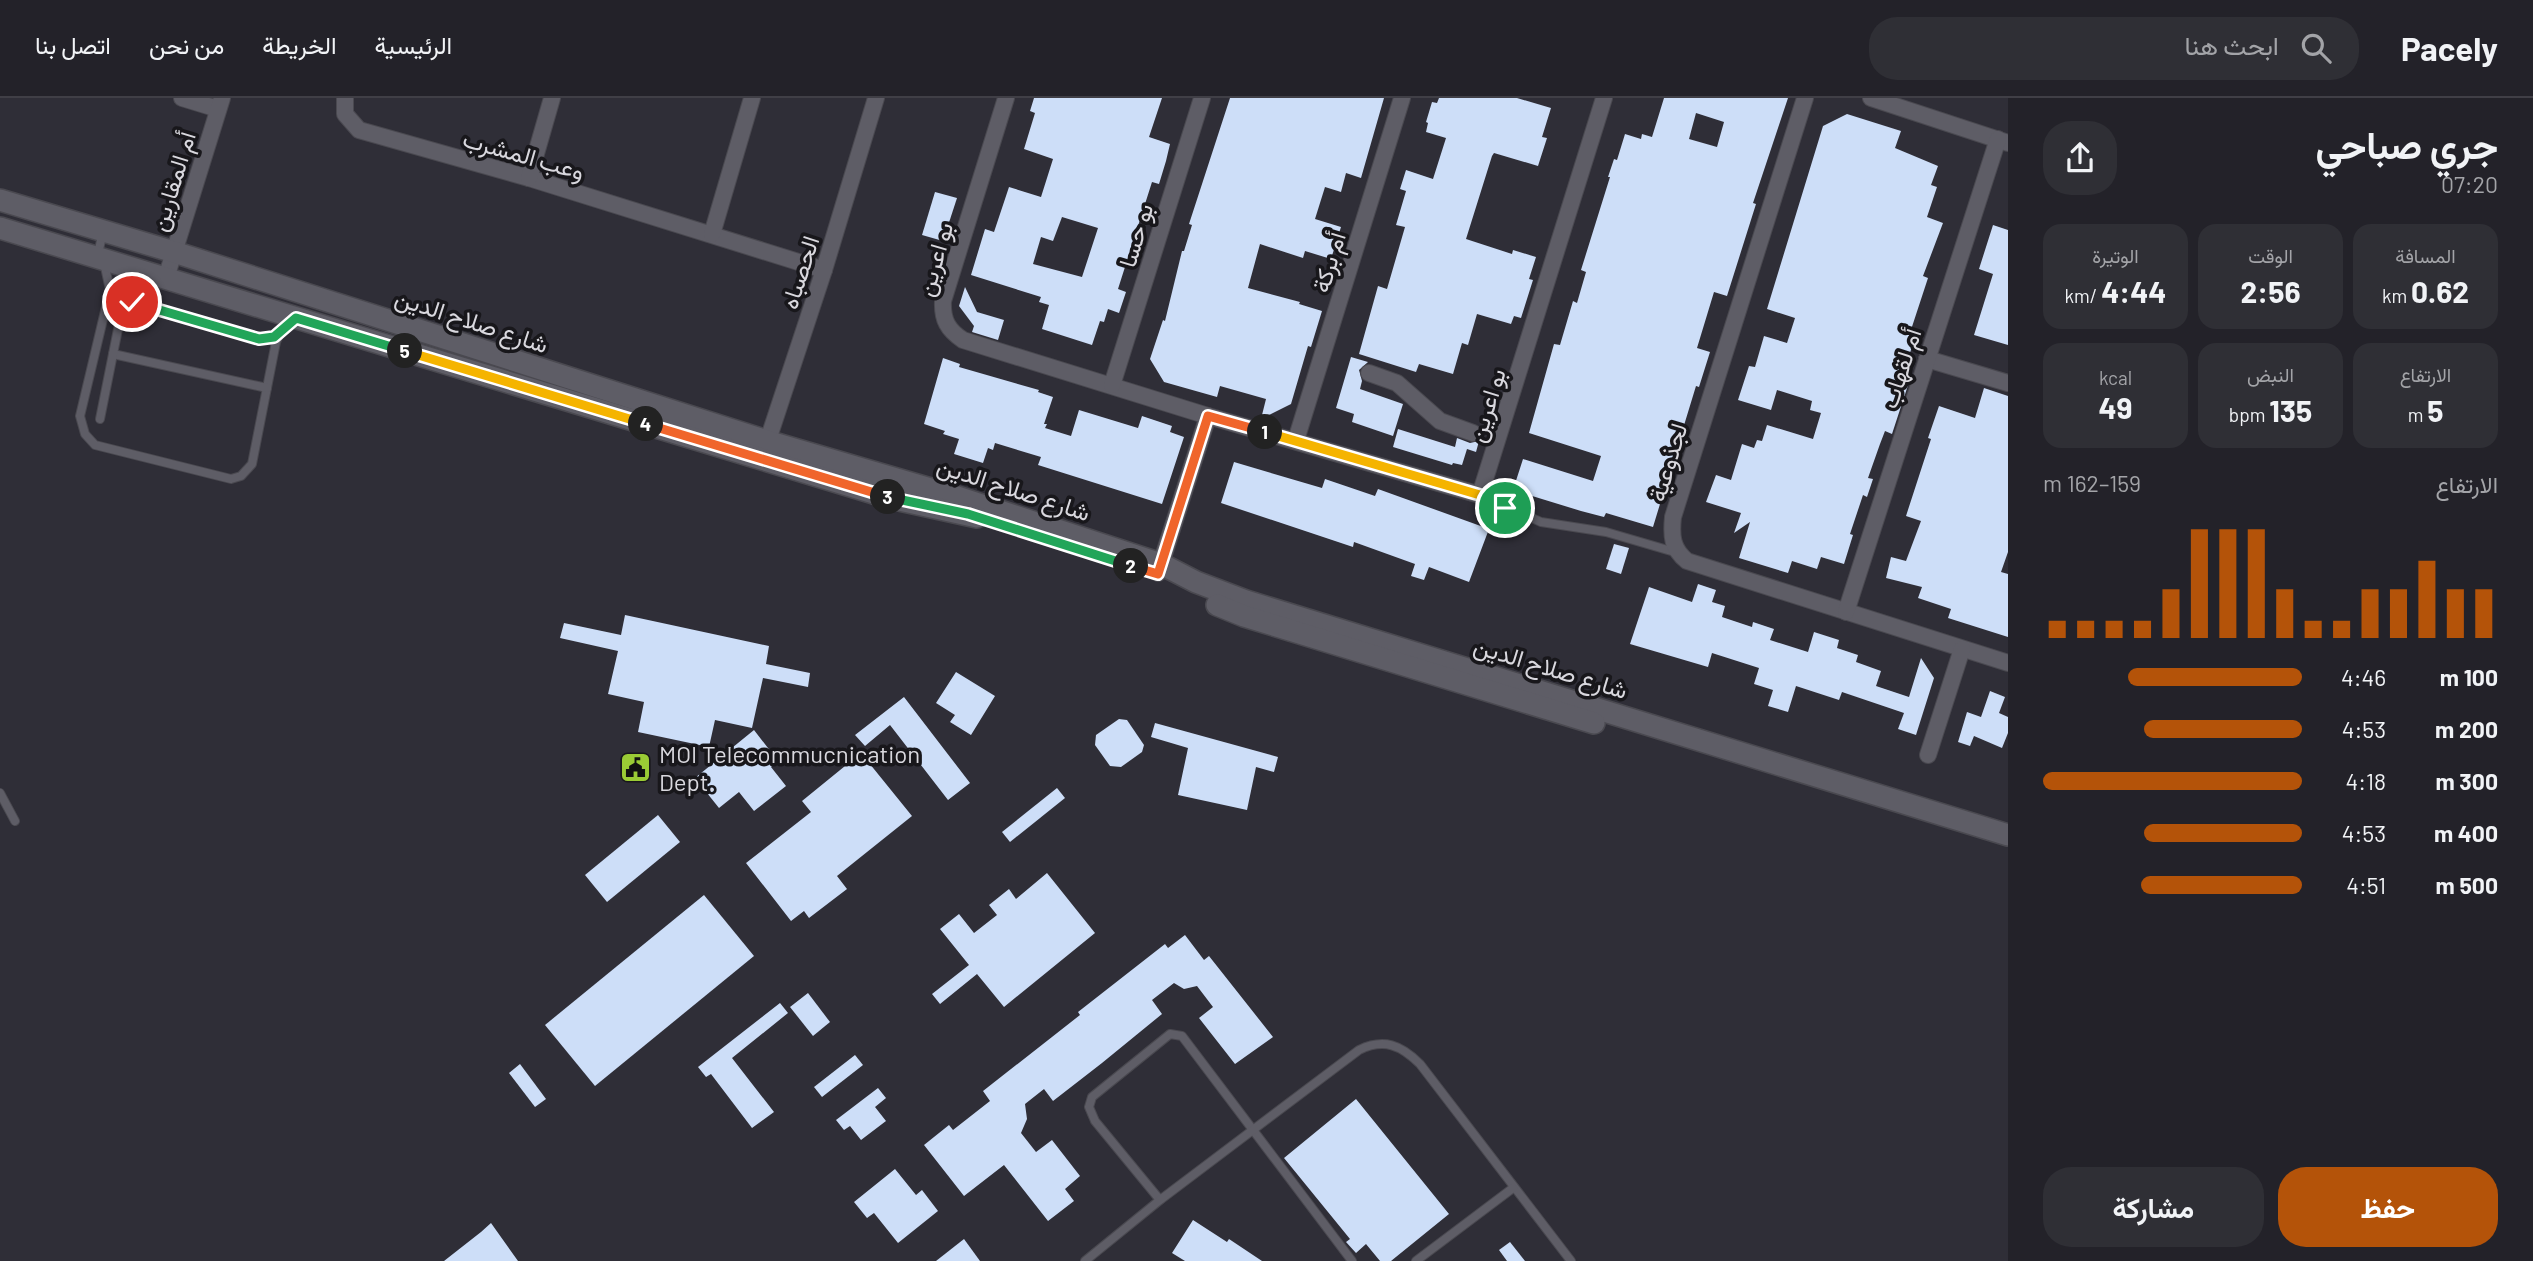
<!DOCTYPE html>
<html lang="ar">
<meta charset="utf-8">
<style>
body{margin:0;font-family:Barlow,Vazirmatn,sans-serif;background:#2f2f35;color:#f1f3f6;direction:rtl;height:100vh;display:flex;flex-direction:column;font-size:26px;white-space:nowrap}
*{box-sizing:border-box;margin:0}
p{font-size:23px;color:#a3a4a8}
.icon{flex:none;width:38px;height:38px;fill:none;stroke:currentColor;stroke-width:2;stroke-linecap:round;stroke-linejoin:round}
.map{position:relative;flex:1;overflow:hidden;direction:ltr}
.sheet{display:flex;flex-direction:column;background:#232229;width:525px}
.sheet>*{flex:none}
.pin{position:absolute;display:grid;place-items:center;width:60px;height:60px;color:#fff;margin:-30px;border:4px solid #fff;border-radius:50%;box-shadow:0 2px 7px #0007}
.km{position:absolute;width:35px;height:35px;margin:-18px;border-radius:50%;background:#222;color:#fff;font-size:19px;line-height:35px;text-align:center}
.round{display:grid;place-items:center;flex:none;width:74px;height:74px;border-radius:28px;background:#2f2f35}
.summary{display:flex;align-items:center;justify-content:space-between;height:119px;padding:0 35px}
h1{font-size:38px;font-weight:700;line-height:52px}
.stats{display:grid;grid-template-columns:repeat(3,1fr);gap:10px;height:119px;padding:7px 35px}
.stats div{display:grid;align-content:center;border-radius:18px;background:#2f2f35;text-align:center}
.stats b{font-size:30px;font-weight:700}
.stats small{font-size:19px;font-weight:400}
.stats p{font-size:19px}
.chart{height:196px;padding:14px 35px}
.chart p{display:flex;justify-content:space-between}
.chart svg{width:100%;height:126px;margin-top:7px;stroke:#b45309;stroke-width:6}
.primary-button{display:flex;gap:14px;margin-top:auto;padding:14px 35px}
.primary-button a{flex:1;height:80px;border-radius:28px;background:#b45309;color:#fff;font-size:28px;font-weight:700;line-height:80px;text-align:center}
.primary-button a+a{background:#2f2f35;color:#f1f3f6}
ul{padding:0 35px;list-style:none;font-size:23px}
li{display:grid;grid-template-columns:112px 84px 1fr;align-items:center;height:52px}
li i{height:18px;border-radius:9px;background:#b45309}
header{display:flex;align-items:center;gap:42px;box-sizing:border-box;height:98px;padding:0 35px;background:#232229;border-bottom:2px solid #403f46}
header strong{font-size:33px}
nav{display:flex;gap:38px;margin-inline-start:auto;font-size:24px}
.search{width:490px;height:63px;background:#2f2f35;display:flex;align-items:center;gap:18px;box-sizing:border-box;padding:0 24px;border-radius:28px;color:#a3a4a8;font-size:26px}
main{display:flex;flex:1;min-height:0}
.map>svg:first-child{display:block}
.building{fill:#cddef8;fill-rule:evenodd}
.lines{fill:none;stroke-linecap:round;stroke-linejoin:round}
.lane-casing{stroke:#4a4950;stroke-width:10}
.street-casing{stroke:#4a4950;stroke-width:18}
.secondary-casing{stroke:#4a4950;stroke-width:24}
.lane{stroke:#5e5d66;stroke-width:8}
.street{stroke:#5e5d66;stroke-width:16}
.secondary{stroke:#5e5d66;stroke-width:21}
.split-1-casing{stroke:#fff;stroke-width:14}
.split-2-casing{stroke:#fff;stroke-width:14}
.split-3-casing{stroke:#fff;stroke-width:14}
.split-4-casing{stroke:#fff;stroke-width:14}
.split-5-casing{stroke:#fff;stroke-width:14}
.split-6-casing{stroke:#fff;stroke-width:14}
.split-1{stroke:#f5b400;stroke-width:9}
.split-2{stroke:#f0652b;stroke-width:9}
.split-3{stroke:#22a559;stroke-width:9}
.split-4{stroke:#f0652b;stroke-width:9}
.split-5{stroke:#f5b400;stroke-width:9}
.split-6{stroke:#22a559;stroke-width:9}
.labels{text-anchor:middle;dominant-baseline:central;stroke-width:7;stroke-linejoin:round;paint-order:stroke}
.street-label{font-size:24px;fill:#d9d8de;stroke:#18171b}
.poi-label{font-size:24px;fill:#d9d8de;stroke:#18171b;text-anchor:start}
</style>
<header>
<strong>Pacely</strong>
<div class="search"><svg class="icon" aria-label="search" viewBox="0 0 24 24"><circle cx="10" cy="10" r="6"/><path d="M15 15l6 6"/></svg>ابحث هنا</div>
<nav><a>الرئيسية</a><a>الخريطة</a><a>من نحن</a><a>اتصل بنا</a></nav>
</header>
<main>
<section class="sheet">
<div class="summary"><div><h1>جري صباحي</h1><p>07:20</p></div><a class="round"><svg class="icon" aria-label="share" viewBox="0 0 24 24"><path d="M12 15V3M7 8l5-5 5 5M5 13v7h14v-7"/></svg></a></div>
<div class="stats">
<div><p>المسافة</p><b>0.62<small> km</small></b></div>
<div><p>الوقت</p><b>2:56</b></div>
<div><p>الوتيرة</p><b>4:44<small> /km</small></b></div>
</div>
<div class="stats">
<div><p>الارتفاع</p><b>5<small> m</small></b></div>
<div><p>النبض</p><b>135<small> bpm</small></b></div>
<div><p>kcal</p><b>49</b></div>
</div>
<div class="chart"><p><span>الارتفاع</span>159–162 m</p>
<svg viewBox="0 0 160 44" preserveAspectRatio="none"><path d="M5 44V38M15 44V38M25 44V38M35 44V38M45 44V27M55 44V6M65 44V6M75 44V6M85 44V27M95 44V38M105 44V38M115 44V27M125 44V27M135 44V17M145 44V27M155 44V27"/></svg>
</div>
<ul>
<li><b>100 m</b>4:46<i style="width:67%"></i></li>
<li><b>200 m</b>4:53<i style="width:61%"></i></li>
<li><b>300 m</b>4:18<i style="width:100%"></i></li>
<li><b>400 m</b>4:53<i style="width:61%"></i></li>
<li><b>500 m</b>4:51<i style="width:62%"></i></li>
</ul>
<div class="primary-button"><a>حفظ</a><a>مشاركة</a></div>
</section>
<div class="map">
<svg width="2008" height="1163" viewBox="0 0 2008 1163">
<rect width="100%" height="100%" fill="#2f2e37"/>
<g class="building">
<path d="M1034 0H1162L1149 39 1170 46 1166 63 1159 86 1152 84 1118 191 1126 194 1119 215 1108 211 1104 224 1100 223 1092 247 1042 231 1049 207 1039 204 1041 199 971 177 985 131 994 134 1009 89 1041 99 1053 61 1024 51 1035 15 1030 13ZM1062 119 1098 130 1082 179 1033 166 1041 139 1053 143Z"/>
<polygon points="1230,0 1384,0 1361,80 1346,75 1341,94 1325,89 1315,121 1341,129 1331,161 1305,153 1303,160 1260,146 1248,190 1300,204 1299,206 1322,213 1311,249 1308,248 1291,306 1261,321 1266,301 1220,288 1217,299 1164,284 1150,261 1163,222 1165,223 1182,153 1184,153 1192,127 1189,126"/>
<polygon points="1439,0 1517,0 1551,10 1542,39 1547,40 1538,68 1494,55 1492,58 1466,141 1512,156 1513,152 1536,159 1529,181 1533,182 1521,220 1514,218 1511,226 1477,216 1468,247 1462,245 1453,276 1419,266 1416,274 1359,256 1378,188 1387,191 1405,129 1396,127 1406,93 1400,91 1406,72 1433,81 1446,40 1426,34 1428,25 1426,24 1432,4 1437,5"/>
<path d="M1664 0H1788L1753 105 1756 106 1727 198 1714 194 1697 250 1710 254 1699 289 1696 288 1653 429 1606 415 1604 419 1581 413 1513 392 1523 361 1593 383 1601 358 1529 335 1554 246 1560 247 1573 203 1577 205 1586 174 1581 172 1610 79H1608L1614 61 1617 62 1625 36 1641 41 1642 36 1652 39ZM1696 15 1724 24 1717 49 1689 41Z"/>
<polygon points="1847,16 1901,33 1895,50 1938,68 1931,87 1937,89 1927,119 1943,125 1923,178 1928,180 1907,244 1913,246 1902,278 1910,281 1892,336 1885,333 1880,346 1868,380 1873,381 1867,399 1863,397 1850,436 1853,437 1844,466 1821,459 1817,471 1792,463 1788,475 1739,460 1750,424 1734,435 1741,415 1706,404 1716,377 1731,382 1742,346 1754,350 1757,342 1762,343 1767,327 1813,341 1821,315 1810,312 1812,303 1777,292 1771,312 1738,302 1749,268 1755,269 1764,238 1787,245 1795,220 1767,211 1823,28"/>
<polygon points="935,94 957,100 943,143 922,137"/>
<polygon points="1993,127 2008,132 2008,247 1974,237 1993,176 1979,171"/>
<polygon points="965,189 977,214 1004,222 998,242 972,234 974,228 959,208"/>
<polygon points="1351,259 1368,264 1359,272 1362,283 1360,291 1403,306 1393,338 1352,324 1354,316 1336,310"/>
<polygon points="943,260 960,266 959,269 1039,292 1038,294 1053,299 1044,326 1047,326 1045,330 1071,338 1079,312 1138,330 1142,318 1172,328 1170,334 1184,339 1162,406 1038,367 1041,359 995,345 993,352 988,350 983,365 954,356 959,341 943,336 945,333 924,326"/>
<polygon points="1984,290 2008,298 2008,454 2001,474 2008,476 2008,539 1948,520 1951,511 1918,500 1922,489 1886,480 1891,459 1906,463 1921,423 1906,418 1931,341 1928,340 1939,308 1975,320"/>
<polygon points="1398,331 1455,349 1457,340 1470,345 1479,343 1476,354 1467,351 1462,367 1453,365 1452,367 1393,349"/>
<polygon points="1234,364 1322,390 1325,381 1375,398 1378,391 1489,431 1469,484 1429,469 1424,482 1411,478 1415,466 1354,444 1353,449 1221,405"/>
<polygon points="1614,446 1629,450 1621,476 1606,471"/>
<polygon points="1698,486 1716,492 1712,504 1725,508 1722,519 1752,529 1753,524 1774,531 1770,542 1808,554 1814,534 1839,542 1837,550 1858,557 1856,564 1881,573 1876,588 1909,599 1921,560 1934,580 1916,637 1898,631 1904,615 1842,594 1839,602 1796,588 1788,614 1768,608 1773,592 1754,586 1759,570 1712,555 1708,569 1630,546 1649,489 1692,504"/>
<polygon points="625,517 769,548 766,566 810,575 808,589 763,580 752,630 715,622 709,649 638,634 644,604 608,596 618,553 560,540 564,525 621,537"/>
<polygon points="956,574 995,598 971,637 950,624 955,617 936,605"/>
<polygon points="1990,593 2005,599 1999,615 2008,619 2008,635 2002,650 1974,638 1970,648 1958,644 1967,614 1981,619"/>
<polygon points="904,599 970,685 948,702 890,627 865,648 855,637"/>
<polygon points="1119,621 1127,622 1144,647 1142,654 1121,669 1110,668 1095,647 1096,637"/>
<polygon points="1155,625 1278,659 1274,674 1256,669 1247,712 1178,697 1188,650 1151,639"/>
<polygon points="754,632 778,663 771,669 786,688 754,713 739,694 719,710 695,680"/>
<polygon points="861,655 912,718 837,778 847,791 809,820 804,813 791,823 746,765 811,714 802,703"/>
<polygon points="1057,690 1065,700 1010,744 1002,734"/>
<polygon points="658,717 680,744 607,804 585,777"/>
<polygon points="1047,775 1095,835 1004,909 977,876 940,906 932,896 969,867 940,831 959,816 974,835 997,817 989,807 1009,791 1016,801"/>
<polygon points="704,797 754,858 595,988 545,927"/>
<polygon points="1185,837 1204,862 1209,858 1273,939 1235,966 1199,920 1213,909 1197,888 1184,891 1174,885 1152,902 1162,916 1102,965 1053,1003 1044,991 1025,1006 1027,1021 1021,1035 1036,1054 1052,1042 1080,1078 1065,1091 1074,1103 1048,1123 1004,1067 964,1098 924,1047 949,1027 953,1032 990,1003 983,993 1080,917 1078,914 1165,846 1168,850"/>
<polygon points="808,895 830,924 813,938 790,909"/>
<polygon points="780,905 788,915 732,960 774,1014 752,1030 711,976 706,979 698,969"/>
<polygon points="855,957 863,967 822,999 814,989"/>
<polygon points="520,966 546,1001 535,1009 509,975"/>
<polygon points="878,990 886,1000 875,1009 886,1023 861,1042 850,1028 844,1032 836,1022"/>
<polygon points="1356,1001 1449,1116 1391,1163 1380,1163 1366,1146 1356,1155 1346,1144 1350,1141 1284,1060"/>
<polygon points="895,1071 916,1097 922,1092 938,1113 898,1145 874,1115 867,1120 854,1104"/>
<polygon points="1193,1122 1227,1144 1229,1141 1262,1163 1185,1163 1172,1155"/>
<polygon points="491,1125 518,1163 444,1163 481,1134"/>
<polygon points="964,1141 980,1163 936,1163"/>
<polygon points="1510,1144 1525,1163 1507,1163 1499,1152"/>
</g>
<g class="lines">
<defs>
<g id="lane">
<polyline points="103,134 97,160 105,169 110,192 80,318 85,336 95,347 231,381 241,378 252,366 276,244 280,235 294,221"/>
<polyline points="110,192 144,209 259,241 266,241 279,235"/>
<polyline points="113,256 267,290"/>
<polyline points="100,321 120,221 117,209 108,200"/>
<polyline points="1480,397 1541,424 1606,434 1678,455"/>
<polyline points="0,695 15,723"/>
<polyline points="1160,1102 1095,1023 1089,1009 1092,999 1170,936 1182,938 1352,1163"/>
<path d="M1085 1163 1160 1102 1359 952C1384 940 1401 947 1420 966L1571 1163"/>
<polyline points="1416,1163 1513,1090"/>
</g>
<g id="street">
<polyline points="182,0 218,11"/>
<polyline points="345,0 345,16 359,32 529,80 824,172"/>
<path d="M1006 0 943 203C942 222 948 232 963 242L1208 318 1480 397 1604 0"/>
<path d="M1805 0 1673 419C1671 438 1672 451 1687 463L2008 565"/>
<polyline points="1871,0 2008,45"/>
<polyline points="529,80 552,0"/>
<polyline points="712,136 752,0"/>
<polyline points="166,180 222,0"/>
<polyline points="1927,261 2008,285"/>
<polyline points="1369,275 1397,285 1440,323 1473,335"/>
<polyline points="1112,287 1202,0"/>
<polyline points="1296,342 1402,0"/>
<polyline points="765,351 824,172 876,0"/>
<polyline points="1158,475 1208,318"/>
<polyline points="1846,514 1998,41"/>
<polyline points="1928,657 1962,551"/>
</g>
<g id="secondary">
<polyline points="0,102 174,154 767,343 948,396 1161,466 1196,484 1246,503 2008,737"/>
<polyline points="0,130 890,400 977,419"/>
<polyline points="1217,507 1244,518 1594,625"/>
</g>
</defs>
<use href="#lane" class="lane-casing"/>
<use href="#street" class="street-casing"/>
<use href="#secondary" class="secondary-casing"/>
<use href="#lane" class="lane"/>
<use href="#street" class="street"/>
<use href="#secondary" class="secondary"/>
</g>
<g class="lines">
<defs>
<polyline id="split-1" points="1265,334 1480,397 1505,410"/>
<polyline id="split-2" points="1131,468 1158,476 1208,318 1265,334"/>
<polyline id="split-3" points="888,399 968,416 1131,468"/>
<polyline id="split-4" points="646,326 888,399"/>
<polyline id="split-5" points="405,253 646,326"/>
<polyline id="split-6" points="132,204 259,241 274,239 296,220 405,253"/>
</defs>
<use href="#split-1" class="split-1-casing"/>
<use href="#split-2" class="split-2-casing"/>
<use href="#split-3" class="split-3-casing"/>
<use href="#split-4" class="split-4-casing"/>
<use href="#split-5" class="split-5-casing"/>
<use href="#split-6" class="split-6-casing"/>
<use href="#split-1" class="split-1"/>
<use href="#split-2" class="split-2"/>
<use href="#split-3" class="split-3"/>
<use href="#split-4" class="split-4"/>
<use href="#split-5" class="split-5"/>
<use href="#split-6" class="split-6"/>
</g>
<defs>
<symbol id="civic-square" viewBox="-11 -11 22 22"><rect x="-9" y="-9" width="18" height="18" rx="4" fill="#9acb35" stroke="#18171b"/><path d="M-.6-6.5H3V-4.5H.6V-3L4-1V1h2V6H-6V1h2V-1L-.6-3ZM-1.2 2.5V6h2.4V2.5Z" fill="#111"/></symbol>
</defs>
<g fill-rule="evenodd">
<use href="#civic-square" x="618" y="652" width="35" height="35"/>
</g>
<g class="labels">
<g class="street-label">
<text transform="translate(524 56) rotate(16)">وعب المشرب</text>
<text transform="translate(172 83) rotate(-73)">أم المقارين</text>
<text transform="translate(1135 137) rotate(-73)">بو حسا</text>
<text transform="translate(934 161) rotate(-74)">بو اعرين</text>
<text transform="translate(1328 164) rotate(-73)">أم بركة</text>
<text transform="translate(799 174) rotate(-72)">الحصباه</text>
<text transform="translate(472 222) rotate(18)">شارع صلاح الدين</text>
<text transform="translate(1900 270) rotate(-72)">أم لقهاب</text>
<text transform="translate(1486 307) rotate(-73)">بو اعرين</text>
<text transform="translate(1667 364) rotate(-73)">لجذوعية</text>
<text transform="translate(1014 390) rotate(18)">شارع صلاح الدين</text>
<text transform="translate(1551 569) rotate(17)">شارع صلاح الدين</text>
</g>
<g class="poi-label">
<text x="659" y="655">MOI Telecommucnication<tspan x="659" dy="28">Dept.</tspan></text>
</g>
</g>
</svg>
<div class="pin" style="left:1505px;top:410px;background:#1e9e55"><svg class="icon" aria-label="arrive" viewBox="0 0 24 24"><path d="M6 21V4h12l-3 4 3 4H6"/></svg></div>
<div class="pin" style="left:132px;top:204px;background:#d93025"><svg class="icon" aria-label="check" viewBox="0 0 24 24"><path d="M5 12l5 5 9-10"/></svg></div>
<b class="km" style="left:1265px;top:334px">1</b>
<b class="km" style="left:1131px;top:468px">2</b>
<b class="km" style="left:888px;top:399px">3</b>
<b class="km" style="left:646px;top:326px">4</b>
<b class="km" style="left:405px;top:253px">5</b>
</div>
</main>
